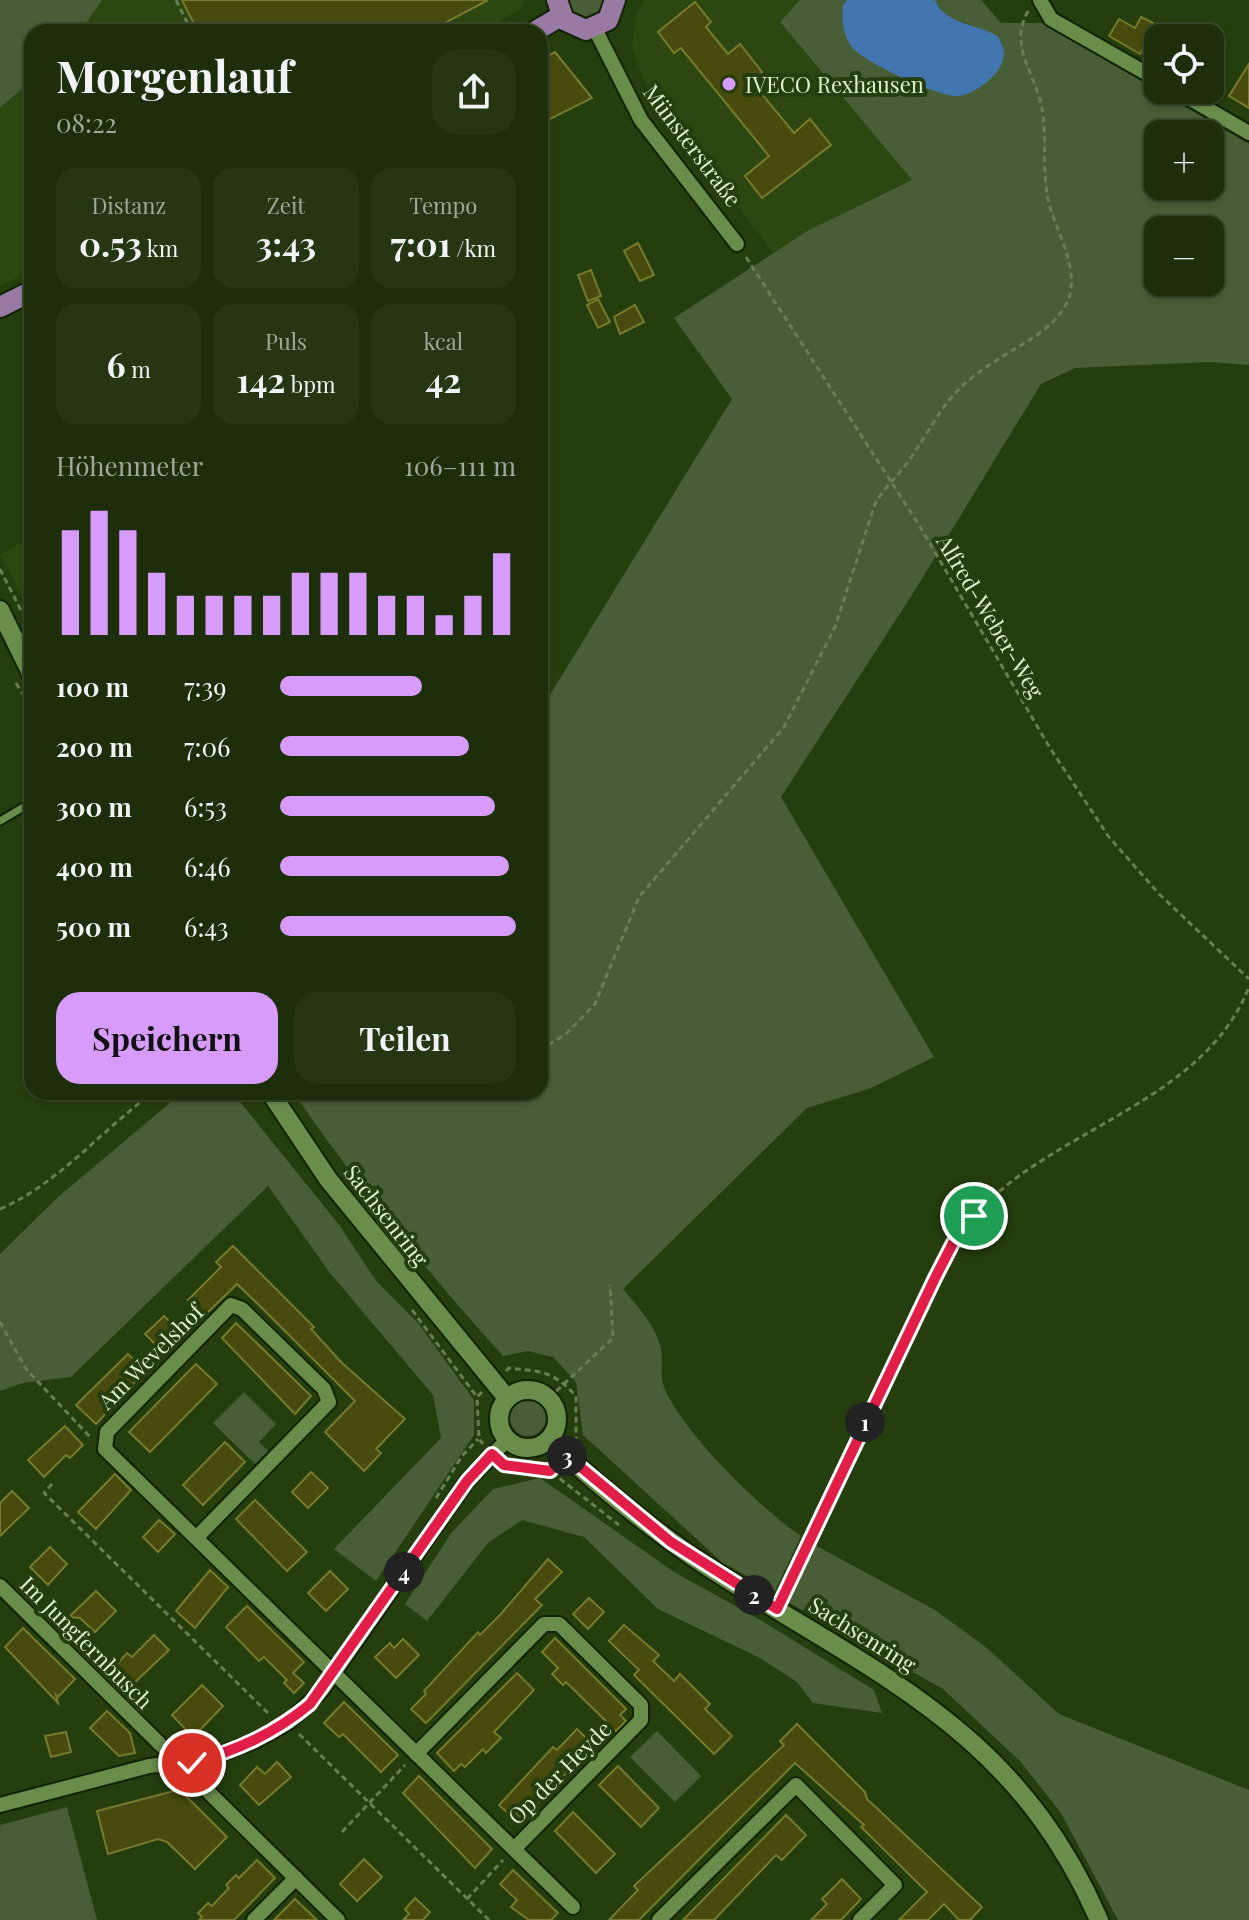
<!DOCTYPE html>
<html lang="de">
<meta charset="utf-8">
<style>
body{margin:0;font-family:"Playfair Display",serif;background:#253613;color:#f1f3f6;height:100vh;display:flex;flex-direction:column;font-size:30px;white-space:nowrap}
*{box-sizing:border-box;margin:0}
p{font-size:26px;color:#a0a89c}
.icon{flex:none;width:44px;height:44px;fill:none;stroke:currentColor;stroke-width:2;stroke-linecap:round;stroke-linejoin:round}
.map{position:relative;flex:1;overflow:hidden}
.drawer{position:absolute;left:24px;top:24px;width:524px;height:1076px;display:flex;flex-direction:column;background:#1c2e0a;border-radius:24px;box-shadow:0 2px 6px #0004,0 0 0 2px #3a4a2b}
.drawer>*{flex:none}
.fabs{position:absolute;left:1144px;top:24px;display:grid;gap:16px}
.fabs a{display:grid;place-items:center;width:80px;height:80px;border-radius:16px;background:#1c2e0a;box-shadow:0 2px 6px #0004,0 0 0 2px #3a4a2b;font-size:40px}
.pin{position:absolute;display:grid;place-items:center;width:68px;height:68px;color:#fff;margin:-34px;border:4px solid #fff;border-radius:50%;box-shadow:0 2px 8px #0007}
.km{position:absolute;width:40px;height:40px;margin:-20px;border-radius:50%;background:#222;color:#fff;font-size:22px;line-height:40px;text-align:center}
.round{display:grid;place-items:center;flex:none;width:84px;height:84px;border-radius:24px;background:#253613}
.summary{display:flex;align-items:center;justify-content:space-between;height:136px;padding:0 32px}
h1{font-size:44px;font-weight:700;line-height:60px}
.figures{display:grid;grid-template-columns:repeat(3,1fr);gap:12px;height:136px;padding:8px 32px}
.figures div{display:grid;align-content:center;border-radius:20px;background:#253613;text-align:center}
.figures b{font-size:34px;font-weight:700}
.figures small{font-size:22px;font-weight:400}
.figures p{font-size:22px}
.chart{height:224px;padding:16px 32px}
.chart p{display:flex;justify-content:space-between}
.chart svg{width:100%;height:144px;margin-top:8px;stroke:#d79bf9;stroke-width:6}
.button{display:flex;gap:16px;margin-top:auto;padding:16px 32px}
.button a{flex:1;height:92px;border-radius:24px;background:#d79bf9;color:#111;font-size:32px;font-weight:700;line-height:92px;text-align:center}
.button a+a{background:#253613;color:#f1f3f6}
ul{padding:0 32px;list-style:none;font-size:26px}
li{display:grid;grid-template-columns:128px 96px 1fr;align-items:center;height:60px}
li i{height:20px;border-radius:10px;background:#d79bf9}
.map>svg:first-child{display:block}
.built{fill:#2c4810}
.green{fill:#475e37;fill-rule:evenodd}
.water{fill:#4375ae}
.building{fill:#484b0d;stroke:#767b2d;stroke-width:2}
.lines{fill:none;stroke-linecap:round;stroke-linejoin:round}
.lane-casing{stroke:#122302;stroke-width:11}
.street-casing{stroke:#122302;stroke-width:18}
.secondary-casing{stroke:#122302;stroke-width:22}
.primary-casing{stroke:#122302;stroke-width:24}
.path{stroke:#687f53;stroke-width:3;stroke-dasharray:6 4;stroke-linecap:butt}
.lane{stroke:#698e4c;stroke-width:7}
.street{stroke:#698e4c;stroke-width:14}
.secondary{stroke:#698e4c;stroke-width:18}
.primary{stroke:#987aa4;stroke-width:20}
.route-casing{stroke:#fff;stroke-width:16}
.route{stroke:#e11d48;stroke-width:10}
.poi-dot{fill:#d79bf9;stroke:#253e0d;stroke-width:3}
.labels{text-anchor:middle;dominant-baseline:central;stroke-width:8;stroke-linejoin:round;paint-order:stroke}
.poi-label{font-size:22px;fill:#ddf1cf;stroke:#253e0d;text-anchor:start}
.street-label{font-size:22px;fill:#ddf1cf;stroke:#253e0d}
</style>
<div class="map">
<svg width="1249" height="1920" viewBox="0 0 1249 1920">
<rect width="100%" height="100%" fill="#253e0d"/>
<g class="built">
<polygon points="102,0 524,0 521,9 479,32 80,32"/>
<polygon points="645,0 800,0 780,22 912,180 807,231 773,253 643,78 632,49 636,14"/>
<polygon points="32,80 32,270 0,286 0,108"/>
<polygon points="32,536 32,615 0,555"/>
</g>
<g class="green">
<polygon points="0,0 102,0 80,32 32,32 32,80 0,108"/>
<polygon points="568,0 605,0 597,15 585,19 573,13"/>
<path d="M800 0H847L843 5 972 24C955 21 941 17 935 0H981L1001 23H1042L1249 144V365L1209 362 1075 368 1041 384 912 595 781 797 934 1057 871 1088 807 1108 623 1289C636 1305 655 1324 660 1345 664 1359 659 1373 664 1387 681 1431 763 1511 801 1536L775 1591 723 1563 583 1435 576 1382 553 1357 528 1351 503 1356C427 1272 357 1185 293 1092H540V711L732 399 674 318 807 231 912 180 780 22ZM1158 134H1210V186H1158ZM1158 230H1210V282H1158Z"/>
<polygon points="183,1092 232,1092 340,1226 377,1282 418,1323 474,1400 474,1435 376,1581 334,1549 441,1438 433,1395 330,1273 268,1186 71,1377 23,1383 0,1391 0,1254 58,1197"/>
<polygon points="244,1392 276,1424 259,1442 268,1451 255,1464 213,1423"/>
<circle cx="528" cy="1418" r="18"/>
<polygon points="540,1478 674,1572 757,1618 874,1690 882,1713 813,1703 797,1682 758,1657 658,1609 584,1537 522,1520 488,1543 427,1621 405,1604 452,1532 493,1489"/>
<polygon points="813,1544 935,1610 987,1648 1059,1714 1249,1790 1249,1920 1118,1920 1061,1813 1020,1761 943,1689 788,1602"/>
<polygon points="657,1731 701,1776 675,1802 630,1757"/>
<polygon points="67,1807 97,1920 0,1920 0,1825"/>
</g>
<path class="water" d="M847 0H935C944 24 977 24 998 36 1000 41 1004 48 1004 53 1005 72 974 96 957 96 939 97 861 61 851 46 842 32 842 21 843 5Z"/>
<g class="building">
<polygon points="182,0 488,0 428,32 198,32"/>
<polygon points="695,2 711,22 706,27 728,54 740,44 762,72 751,81 794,133 810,119 831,145 762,198 745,176 769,156 681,48 674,53 658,32"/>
<polygon points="1141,17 1157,25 1140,54 1109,36 1119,19 1135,28"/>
<polygon points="555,52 592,98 540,124 540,60"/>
<polygon points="1249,64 1249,108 1229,96"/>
<polygon points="638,243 654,275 640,281 624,251"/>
<polygon points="591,270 601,296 588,301 578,275"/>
<polygon points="598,299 610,322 598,328 587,305"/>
<polygon points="635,305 644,322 620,334 614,317"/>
<polygon points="233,1246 314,1327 311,1329 341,1362 405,1419 376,1449 381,1453 364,1471 325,1432 355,1401 265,1311 237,1284 204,1316 188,1300 221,1267 216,1262"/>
<polygon points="164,1316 181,1333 163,1352 145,1334"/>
<polygon points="236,1323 311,1396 295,1414 222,1338"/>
<polygon points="128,1354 145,1371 96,1424 76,1405"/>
<polygon points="196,1364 217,1384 150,1452 129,1432"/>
<polygon points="65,1426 83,1445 70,1458 66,1455 44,1477 28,1460"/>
<polygon points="225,1442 245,1462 203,1505 183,1485"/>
<polygon points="311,1472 328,1488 308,1508 292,1492"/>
<polygon points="115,1474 131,1490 96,1529 78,1512"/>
<polygon points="12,1491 29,1508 0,1536 0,1503"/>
<polygon points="255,1500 307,1552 287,1571 236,1519"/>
<polygon points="159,1520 175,1534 158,1552 143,1537"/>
<polygon points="50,1547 67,1564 48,1585 30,1567"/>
<polygon points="548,1559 562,1572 535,1599 542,1605 426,1723 411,1709 426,1694 424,1691 478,1632 480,1635 500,1615"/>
<polygon points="210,1570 228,1587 195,1628 176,1611"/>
<polygon points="330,1571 348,1589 326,1611 308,1593"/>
<polygon points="96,1591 116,1611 95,1632 80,1618 69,1617"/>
<polygon points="589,1598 604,1612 588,1629 573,1614"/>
<polygon points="247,1606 304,1662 293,1673 304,1683 294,1693 284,1683 287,1680 264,1657 259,1661 226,1627"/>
<polygon points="624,1625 659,1655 653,1661 674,1681 680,1674 710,1704 705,1709 732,1736 714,1754 634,1675 639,1670 609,1641"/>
<polygon points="23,1628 75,1679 58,1697 56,1695 58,1703 5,1647"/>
<polygon points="154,1635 169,1650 134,1683 116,1665 127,1653 132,1657"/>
<polygon points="555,1638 626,1709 620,1715 626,1721 616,1731 566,1682 563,1685 552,1674 558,1668 542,1652"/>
<polygon points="403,1639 419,1655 396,1678 375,1657 390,1643 394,1648"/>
<polygon points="517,1673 534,1690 494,1732 501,1738 486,1753 483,1749 465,1767 461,1764 454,1771 437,1753"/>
<polygon points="202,1685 223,1706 193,1737 172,1715"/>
<polygon points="344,1702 398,1755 381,1772 343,1734 339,1737 324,1723"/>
<polygon points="107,1711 130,1733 135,1753 119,1756 90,1728"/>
<polygon points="797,1724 865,1792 867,1799 982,1907 970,1920 959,1920 944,1904 928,1920 899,1920 927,1892 861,1827 864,1825 795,1763 639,1920 609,1920 638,1890 634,1886 784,1745 780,1741"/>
<polygon points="577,1729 593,1745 523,1819 514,1811 510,1815 499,1805 553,1747 557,1750"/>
<polygon points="66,1732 71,1752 51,1757 45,1736"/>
<polygon points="277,1762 291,1777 259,1805 240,1785 257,1767 265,1774"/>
<polygon points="618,1766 659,1808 641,1827 599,1785"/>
<polygon points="419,1776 492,1849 475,1868 403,1793"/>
<polygon points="174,1791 184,1794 227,1837 195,1869 167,1842 158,1839 108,1854 97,1811"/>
<polygon points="573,1812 615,1854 596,1873 555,1831"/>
<polygon points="786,1815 806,1835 782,1860 776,1855 714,1920 683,1920"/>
<polygon points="364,1859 382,1877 357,1901 340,1884"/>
<polygon points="257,1860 275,1878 234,1920 199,1920 202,1917 198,1913 208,1903 212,1906 229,1888 226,1885 236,1875 239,1878"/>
<polygon points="513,1870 558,1913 551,1920 529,1920 511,1907 517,1900 500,1884"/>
<polygon points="842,1879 861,1899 841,1920 811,1920 827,1904 822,1899"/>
<polygon points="415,1898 430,1912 423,1920 403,1920 409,1914 405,1909"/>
<polygon points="295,1899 317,1920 274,1920"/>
</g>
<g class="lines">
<defs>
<polyline id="lane" points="0,821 32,802"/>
<g id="street">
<polyline points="1040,0 1051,19 1158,80"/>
<polyline points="595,29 641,120 737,244"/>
<polyline points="1175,90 1249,133"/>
<polyline points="197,1537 329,1402 324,1389 242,1309 231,1305 107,1432 105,1449 573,1907"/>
<polyline points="0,1586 338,1920"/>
<polyline points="416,1754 544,1624 559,1624 641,1705 641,1720 514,1849"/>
<polyline points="0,1805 149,1766 204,1760 255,1741 289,1722 322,1690 467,1481 507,1440"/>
<polyline points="254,1920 296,1878"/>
<polyline points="659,1920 796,1785 895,1885 860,1920"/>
</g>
<g id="secondary">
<polyline points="0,610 32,675"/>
<polyline points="270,1092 328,1179 507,1398"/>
<circle cx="528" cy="1419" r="29"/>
<path d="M549 1440C598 1485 649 1528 705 1565 871 1673 1014 1725 1099 1920"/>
</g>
<g id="primary">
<polyline points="557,0 564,20 586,30 608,20 615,0"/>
<polyline points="534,32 561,16"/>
<polyline points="0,307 32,291"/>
</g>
</defs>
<use href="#lane" class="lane-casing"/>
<use href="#street" class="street-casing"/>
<use href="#secondary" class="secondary-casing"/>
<use href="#primary" class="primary-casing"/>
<g class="path">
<polyline points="176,0 192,32"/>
<polyline points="30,177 32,176"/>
<polyline points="746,257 919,525 1050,748 1109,837 1159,894 1249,979"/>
<polyline points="0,569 32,632"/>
<polyline points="16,683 32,709"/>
<path d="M540 1050 566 1034 595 1004 639 897 784 727 835 627 875 504C885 485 901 474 912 456 945 407 946 392 1000 358 1025 342 1062 325 1070 294 1077 264 1055 228 1048 200 1042 169 1047 138 1042 108 1036 75 1007 44 1029 10"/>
<polyline points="249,1092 254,1099"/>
<path d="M0 1209C60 1183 101 1130 154 1092"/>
<polyline points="412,1310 477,1397"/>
<polyline points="0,1322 26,1369 91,1438"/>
<path d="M506 1371 509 1368C542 1372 552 1370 576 1396V1443"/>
<polyline points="482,1392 477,1397 479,1439 483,1444"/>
<polyline points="549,1398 613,1338 610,1285"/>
<polyline points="503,1463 550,1471 619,1525"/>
<polyline points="52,1484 44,1493 270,1715"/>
<polyline points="436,1498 462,1456 478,1439"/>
<path d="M784 1595C820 1516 857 1437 895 1359 918 1311 938 1257 974 1216 1050 1129 1203 1104 1249 987"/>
<polyline points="299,1734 489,1920"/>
<polyline points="342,1832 405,1765"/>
<polyline points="467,1899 503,1860"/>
</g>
<use href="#lane" class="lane"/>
<use href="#street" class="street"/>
<use href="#secondary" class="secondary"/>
<use href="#primary" class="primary"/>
</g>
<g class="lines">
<defs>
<path id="route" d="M192 1763C237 1750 274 1734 310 1704L467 1481 492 1454 504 1465 550 1471 566 1455 671 1542 777 1609 935 1278 953 1243 974 1216"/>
</defs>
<use href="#route" class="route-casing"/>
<use href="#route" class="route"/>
</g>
<circle class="poi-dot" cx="729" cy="84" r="8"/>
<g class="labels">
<g class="poi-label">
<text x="745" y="84">IVECO Rexhausen</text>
</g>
<g class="street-label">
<text transform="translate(693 145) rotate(53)">Münsterstraße</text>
<text transform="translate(991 616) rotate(59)">Alfred-Weber-Weg</text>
<text transform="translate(387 1215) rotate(52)">Sachsenring</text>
<text transform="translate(150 1356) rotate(-45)">Am Wevelshof</text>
<text transform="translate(863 1634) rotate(32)">Sachsenring</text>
<text transform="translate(87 1642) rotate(45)">Im Jungfernbusch</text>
<text transform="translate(559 1772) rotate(-45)">Op der Heyde</text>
</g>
</g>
</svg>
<div class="fabs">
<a><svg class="icon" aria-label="locate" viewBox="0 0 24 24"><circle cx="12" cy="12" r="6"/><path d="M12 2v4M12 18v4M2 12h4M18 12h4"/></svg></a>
<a>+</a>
<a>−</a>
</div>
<div class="pin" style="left:974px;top:1216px;background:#1e9e55"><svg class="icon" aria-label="arrive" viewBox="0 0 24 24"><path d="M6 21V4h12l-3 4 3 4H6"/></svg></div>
<div class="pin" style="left:192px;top:1763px;background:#d93025"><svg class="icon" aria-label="check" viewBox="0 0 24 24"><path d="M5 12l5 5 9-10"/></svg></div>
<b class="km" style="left:865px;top:1422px">1</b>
<b class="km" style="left:754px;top:1595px">2</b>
<b class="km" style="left:567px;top:1456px">3</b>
<b class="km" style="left:404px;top:1572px">4</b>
<section class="drawer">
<div class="summary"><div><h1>Morgenlauf</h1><p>08:22</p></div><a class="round"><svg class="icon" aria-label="share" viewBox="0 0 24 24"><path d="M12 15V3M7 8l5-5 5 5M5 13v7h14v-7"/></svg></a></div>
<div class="figures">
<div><p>Distanz</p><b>0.53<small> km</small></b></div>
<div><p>Zeit</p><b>3:43</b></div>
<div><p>Tempo</p><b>7:01<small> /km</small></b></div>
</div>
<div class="figures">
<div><b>6<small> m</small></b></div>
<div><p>Puls</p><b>142<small> bpm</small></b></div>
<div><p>kcal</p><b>42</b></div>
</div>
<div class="chart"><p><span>Höhenmeter</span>106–111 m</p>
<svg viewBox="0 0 160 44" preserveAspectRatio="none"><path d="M5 44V12M15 44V6M25 44V12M35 44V25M45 44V32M55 44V32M65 44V32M75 44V32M85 44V25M95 44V25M105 44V25M115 44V32M125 44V32M135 44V38M145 44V32M155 44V19"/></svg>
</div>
<ul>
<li><b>100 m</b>7:39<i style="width:60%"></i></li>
<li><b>200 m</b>7:06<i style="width:80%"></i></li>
<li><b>300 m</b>6:53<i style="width:91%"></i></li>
<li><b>400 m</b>6:46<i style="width:97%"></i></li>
<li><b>500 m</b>6:43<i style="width:100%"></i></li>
</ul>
<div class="button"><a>Speichern</a><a>Teilen</a></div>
</section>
</div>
